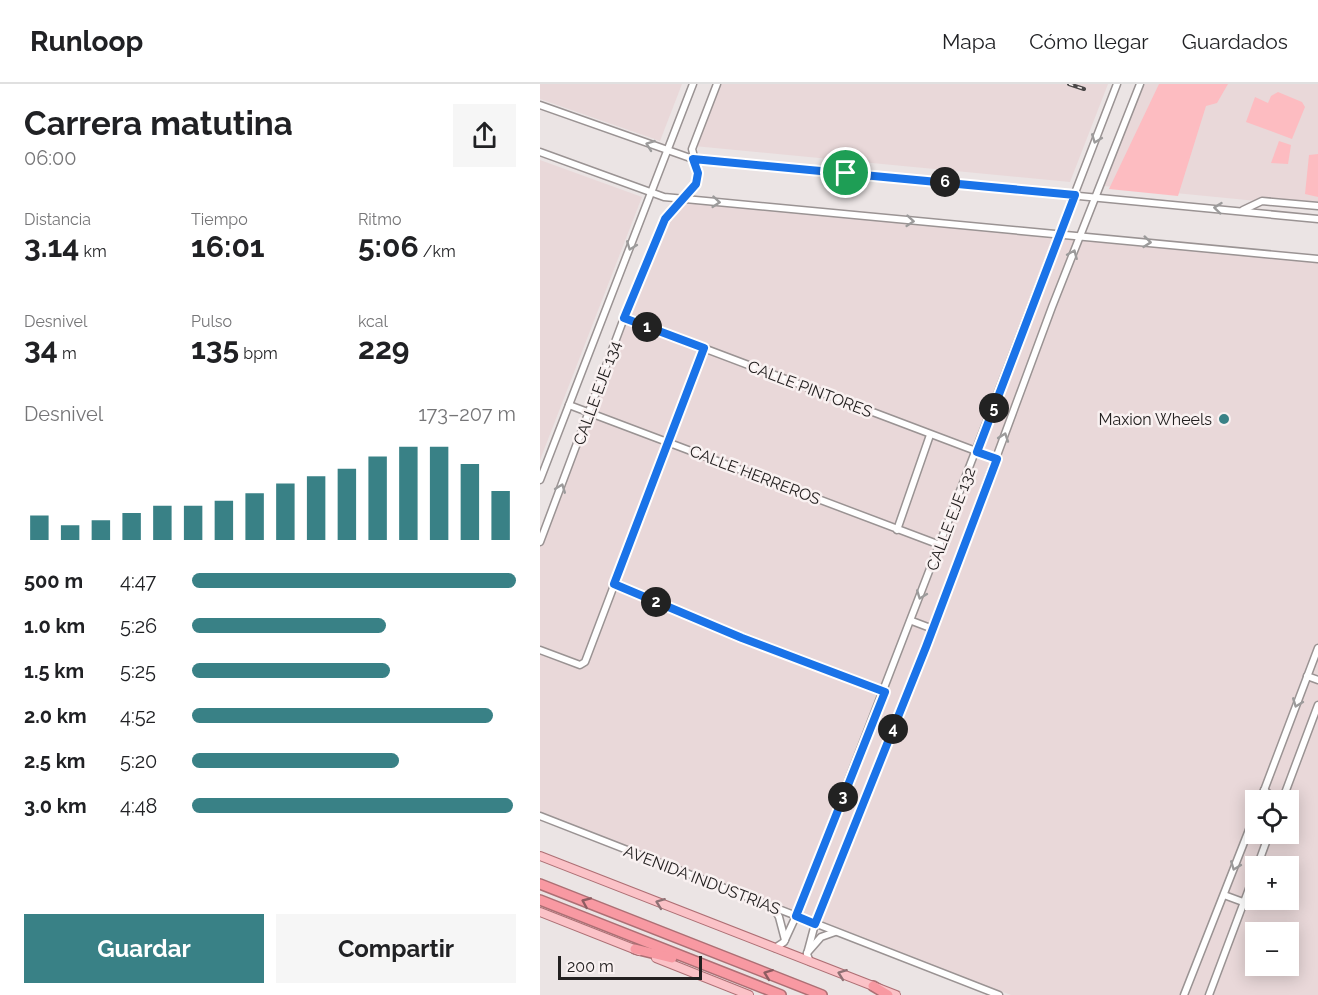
<!DOCTYPE html>
<html lang="es">
<meta charset="utf-8">
<style>
body{margin:0;font-family:Raleway,sans-serif;background:#f6f6f6;color:#202124;height:100vh;display:flex;flex-direction:column;font-size:22px;white-space:nowrap}
*{box-sizing:border-box;margin:0}
p{font-size:20px;color:#757577}
.icon{flex:none;width:33px;height:33px;fill:none;stroke:currentColor;stroke-width:2;stroke-linecap:round;stroke-linejoin:round}
.map{position:relative;flex:1;overflow:hidden}
.panel{display:flex;flex-direction:column;background:#fff;width:540px}
.panel>*{flex:none}
.buttons{position:absolute;left:705px;top:706px;display:grid;gap:12px}
.buttons a{display:grid;place-items:center;width:54px;height:54px;border-radius:0px;background:#fff;box-shadow:0 3px 15px #0003;font-size:30px}
.scale{position:absolute;left:18px;bottom:15px;width:144px;box-sizing:border-box;padding-left:6px;border:3px solid #232020;border-top:0;font-size:16px;line-height:21px;white-space:nowrap;color:#232020;-webkit-text-stroke:4px #f9f1f1;paint-order:stroke}
.pin{position:absolute;display:grid;place-items:center;width:51px;height:51px;color:#fff;margin:-26px;border:3px solid #fff;border-radius:50%;box-shadow:0 2px 6px #0007}
.km{position:absolute;width:30px;height:30px;margin:-15px;border-radius:50%;background:#222;color:#fff;font-size:16px;line-height:30px;text-align:center}
.round{display:grid;place-items:center;flex:none;width:63px;height:63px;border-radius:0px;background:#f6f6f6}
.summary{display:flex;align-items:center;justify-content:space-between;height:102px;padding:0 24px}
h1{font-size:33px;font-weight:700;line-height:45px}
.metrics{display:grid;grid-template-columns:repeat(3,1fr);gap:9px;height:102px;padding:6px 24px}
.metrics div{display:grid;align-content:center}
.metrics b{font-size:30px;font-weight:700}
.metrics small{font-size:16px;font-weight:400}
.metrics p{font-size:16px}
.chart{height:168px;padding:12px 24px}
.chart p{display:flex;justify-content:space-between}
.chart svg{width:100%;height:108px;margin-top:6px;stroke:#398186;stroke-width:6}
.cta{display:flex;gap:12px;margin-top:auto;padding:12px 24px}
.cta a{flex:1;height:69px;border-radius:0px;background:#398186;color:#fff;font-size:24px;font-weight:700;line-height:69px;text-align:center}
.cta a+a{background:#f6f6f6;color:#202124}
ul{padding:0 24px;list-style:none;font-size:20px}
li{display:grid;grid-template-columns:96px 72px 1fr;align-items:center;height:45px}
li i{height:15px;border-radius:8px;background:#398186}
header{display:flex;align-items:center;gap:36px;box-sizing:border-box;height:84px;padding:0 30px;background:#fff;border-bottom:2px solid #e0e0e0}
header strong{font-size:28px}
nav{display:flex;gap:33px;margin-inline-start:auto;font-size:21px}
main{display:flex;flex:1;min-height:0}
.map>svg:first-child{display:block}
.built{fill:#e9d8d9;fill-rule:evenodd}
.green{fill:#fdbcc1}
.lines{fill:none;stroke-linecap:round;stroke-linejoin:round}
.minor-casing{stroke:#9a9393;stroke-width:9}
.major-casing{stroke:#ad6f74;stroke-width:10}
.highway-casing{stroke:#ad6f74;stroke-width:12}
.minor{stroke:#fff;stroke-width:6}
.major{stroke:#fbc2c7;stroke-width:8}
.highway{stroke:#f899a2;stroke-width:9}
.rail-casing{stroke:#4b4848;stroke-width:4}
.rail{stroke:#f9f1f1;stroke-width:1.5;stroke-dasharray:4.5;stroke-linecap:butt}
.oneway{stroke:#9c9b9b}
.oneway2{stroke:#8e5c61}
.oneway3{stroke:#8f7174}
.route-casing{stroke:#fff;stroke-width:12}
.route{stroke:#1a73e8;stroke-width:8}
.poi-dot{fill:#398186;stroke:#f9f1f1;stroke-width:2}
.labels{text-anchor:middle;dominant-baseline:central;stroke-width:5;stroke-linejoin:round;paint-order:stroke}
.street-label{font-size:16px;fill:#232020;stroke:#f9f1f1}
.poi-label{font-size:16px;fill:#232020;stroke:#f9f1f1;text-anchor:end}
</style>
<header>
<strong>Runloop</strong>
<nav><a>Mapa</a><a>Cómo llegar</a><a>Guardados</a></nav>
</header>
<main>
<section class="panel">
<div class="summary"><div><h1>Carrera matutina</h1><p>06:00</p></div><a class="round"><svg class="icon" aria-label="share" viewBox="0 0 24 24"><path d="M12 15V3M7 8l5-5 5 5M5 13v7h14v-7"/></svg></a></div>
<div class="metrics">
<div><p>Distancia</p><b>3.14<small> km</small></b></div>
<div><p>Tiempo</p><b>16:01</b></div>
<div><p>Ritmo</p><b>5:06<small> /km</small></b></div>
</div>
<div class="metrics">
<div><p>Desnivel</p><b>34<small> m</small></b></div>
<div><p>Pulso</p><b>135<small> bpm</small></b></div>
<div><p>kcal</p><b>229</b></div>
</div>
<div class="chart"><p><span>Desnivel</span>173–207 m</p>
<svg viewBox="0 0 160 44" preserveAspectRatio="none"><path d="M5 44V34M15 44V38M25 44V36M35 44V33M45 44V30M55 44V30M65 44V28M75 44V25M85 44V21M95 44V18M105 44V15M115 44V10M125 44V6M135 44V6M145 44V13M155 44V24"/></svg>
</div>
<ul>
<li><b>500 m</b>4:47<i style="width:100%"></i></li>
<li><b>1.0 km</b>5:26<i style="width:60%"></i></li>
<li><b>1.5 km</b>5:25<i style="width:61%"></i></li>
<li><b>2.0 km</b>4:52<i style="width:93%"></i></li>
<li><b>2.5 km</b>5:20<i style="width:64%"></i></li>
<li><b>3.0 km</b>4:48<i style="width:99%"></i></li>
</ul>
<div class="cta"><a>Guardar</a><a>Compartir</a></div>
</section>
<div class="map">
<svg width="778" height="911" viewBox="0 0 778 911">
<rect width="100%" height="100%" fill="#ebe4e4"/>
<g class="built">
<polygon points="0,0 142,0 120,57 0,15"/>
<polygon points="178,0 568,0 530,98 154,62"/>
<polygon points="604,0 778,0 778,123 564,102"/>
<polygon points="0,76 102,113 0,376"/>
<path d="M142 115 778 175V911H471L287 843 0 729V459L125 135ZM716 717H748V750H716ZM716 783H748V816H716ZM716 849H748V882H716Z"/>
</g>
<g class="green">
<polygon points="619,0 688,0 677,19 666,22 638,112 569,105"/>
<polygon points="738,8 762,18 765,23 752,55 706,38 715,13 728,19 731,12"/>
<polygon points="739,57 751,61 748,80 731,79"/>
<polygon points="778,70 778,113 765,110 769,71"/>
</g>
<g class="lines">
<defs>
<g id="minor">
<polyline points="0,21 153,75 778,135"/>
<polyline points="0,68 124,113 778,175"/>
<polyline points="703,126 722,117 778,122"/>
<polyline points="84,234 457,375"/>
<polyline points="29,321 400,461"/>
<polyline points="0,396 153,0"/>
<polyline points="357,446 390,351"/>
<polyline points="0,458 84,234 125,135 156,100 158,89 152,65 177,0"/>
<polyline points="74,500 202,554 345,608"/>
<polyline points="372,537 393,545"/>
<polyline points="0,566 40,581 45,578 164,264"/>
<polyline points="767,592 778,596"/>
<polyline points="724,706 738,717"/>
<polyline points="720,717 778,564"/>
<polyline points="742,717 778,621"/>
<polyline points="0,732 459,911"/>
<polyline points="717,783 729,750"/>
<polyline points="684,811 703,818"/>
<polyline points="234,824 239,833 245,856"/>
<polyline points="235,864 244,858 256,832 577,0"/>
<polyline points="267,869 281,853 295,848"/>
<polyline points="270,878 267,870 275,840 386,563 512,223 600,0"/>
<polyline points="644,911 716,728"/>
<polyline points="669,911 716,786"/>
</g>
<g id="major">
<polyline points="0,772 356,911"/>
<polyline points="0,828 99,867"/>
<polyline points="116,874 209,911"/>
</g>
<g id="highway">
<polyline points="0,800 282,911"/>
<polyline points="0,816 241,911"/>
<polyline points="95,865 132,874"/>
<polyline points="333,902 348,911"/>
</g>
</defs>
<use href="#minor" class="minor-casing"/>
<use href="#major" class="major-casing"/>
<use href="#highway" class="highway-casing"/>
<use href="#minor" class="minor"/>
<use href="#major" class="major"/>
<use href="#highway" class="highway"/>
<defs>
<polyline id="rail" points="529,0 544,5"/>
</defs>
<use href="#rail" class="rail-casing"/>
<use href="#rail" class="rail"/>
</g>
<defs><path id="oneway-chevron" d="M-2-3.5L2.5 0L-2 3.5" fill="none" stroke-width="1.6" stroke-linecap="round" stroke-linejoin="round" transform="scale(1.5)"/></defs>
<g class="oneway">
<use href="#oneway-chevron" transform="translate(556 55) rotate(111)"/>
<use href="#oneway-chevron" transform="translate(110 61) rotate(-160)"/>
<use href="#oneway-chevron" transform="translate(176 118) rotate(5)"/>
<use href="#oneway-chevron" transform="translate(678 124) rotate(-174)"/>
<use href="#oneway-chevron" transform="translate(370 137) rotate(5)"/>
<use href="#oneway-chevron" transform="translate(607 158) rotate(6)"/>
<use href="#oneway-chevron" transform="translate(91 162) rotate(111)"/>
<use href="#oneway-chevron" transform="translate(533 170) rotate(-67)"/>
<use href="#oneway-chevron" transform="translate(464 353) rotate(-71)"/>
<use href="#oneway-chevron" transform="translate(21 404) rotate(-69)"/>
<use href="#oneway-chevron" transform="translate(381 511) rotate(111)"/>
<use href="#oneway-chevron" transform="translate(757 619) rotate(111)"/>
<use href="#oneway-chevron" transform="translate(695 782) rotate(111)"/>
</g>
<g class="oneway2">
<use href="#oneway-chevron" transform="translate(46 818) rotate(-157)"/>
<use href="#oneway-chevron" transform="translate(228 890) rotate(-159)"/>
</g>
<g class="oneway3">
<use href="#oneway-chevron" transform="translate(120 819) rotate(-159)"/>
<use href="#oneway-chevron" transform="translate(302 890) rotate(-159)"/>
</g>
<g class="lines">
<defs>
<polygon id="route" points="153,75 535,111 437,368 457,375 386,563 275,840 256,832 345,608 202,554 74,500 164,264 84,234 125,135 156,100 158,89"/>
</defs>
<use href="#route" class="route-casing"/>
<use href="#route" class="route"/>
</g>
<circle class="poi-dot" cx="684" cy="335" r="6"/>
<g class="labels">
<g class="street-label">
<text transform="translate(270 305) rotate(21)">CALLE PINTORES</text>
<text transform="translate(57 309) rotate(-70)">CALLE EJE 134</text>
<text transform="translate(215 391) rotate(21)">CALLE HERREROS</text>
<text transform="translate(411 435) rotate(-69)">CALLE EJE 132</text>
<text transform="translate(162 796) rotate(21)">AVENIDA INDUSTRIAS</text>
</g>
<g class="poi-label">
<text x="672" y="335">Maxion Wheels</text>
</g>
</g>
</svg>
<div class="buttons">
<a><svg class="icon" aria-label="locate" viewBox="0 0 24 24"><circle cx="12" cy="12" r="6"/><path d="M12 2v4M12 18v4M2 12h4M18 12h4"/></svg></a>
<a>+</a>
<a>−</a>
</div>
<div class="scale">200 m</div>
<div class="pin" style="left:306px;top:89px;background:#1e9e55"><svg class="icon" aria-label="arrive" viewBox="0 0 24 24"><path d="M6 21V4h12l-3 4 3 4H6"/></svg></div>
<b class="km" style="left:107px;top:243px">1</b>
<b class="km" style="left:116px;top:518px">2</b>
<b class="km" style="left:303px;top:713px">3</b>
<b class="km" style="left:353px;top:645px">4</b>
<b class="km" style="left:454px;top:324px">5</b>
<b class="km" style="left:405px;top:98px">6</b>
</div>
</main>
